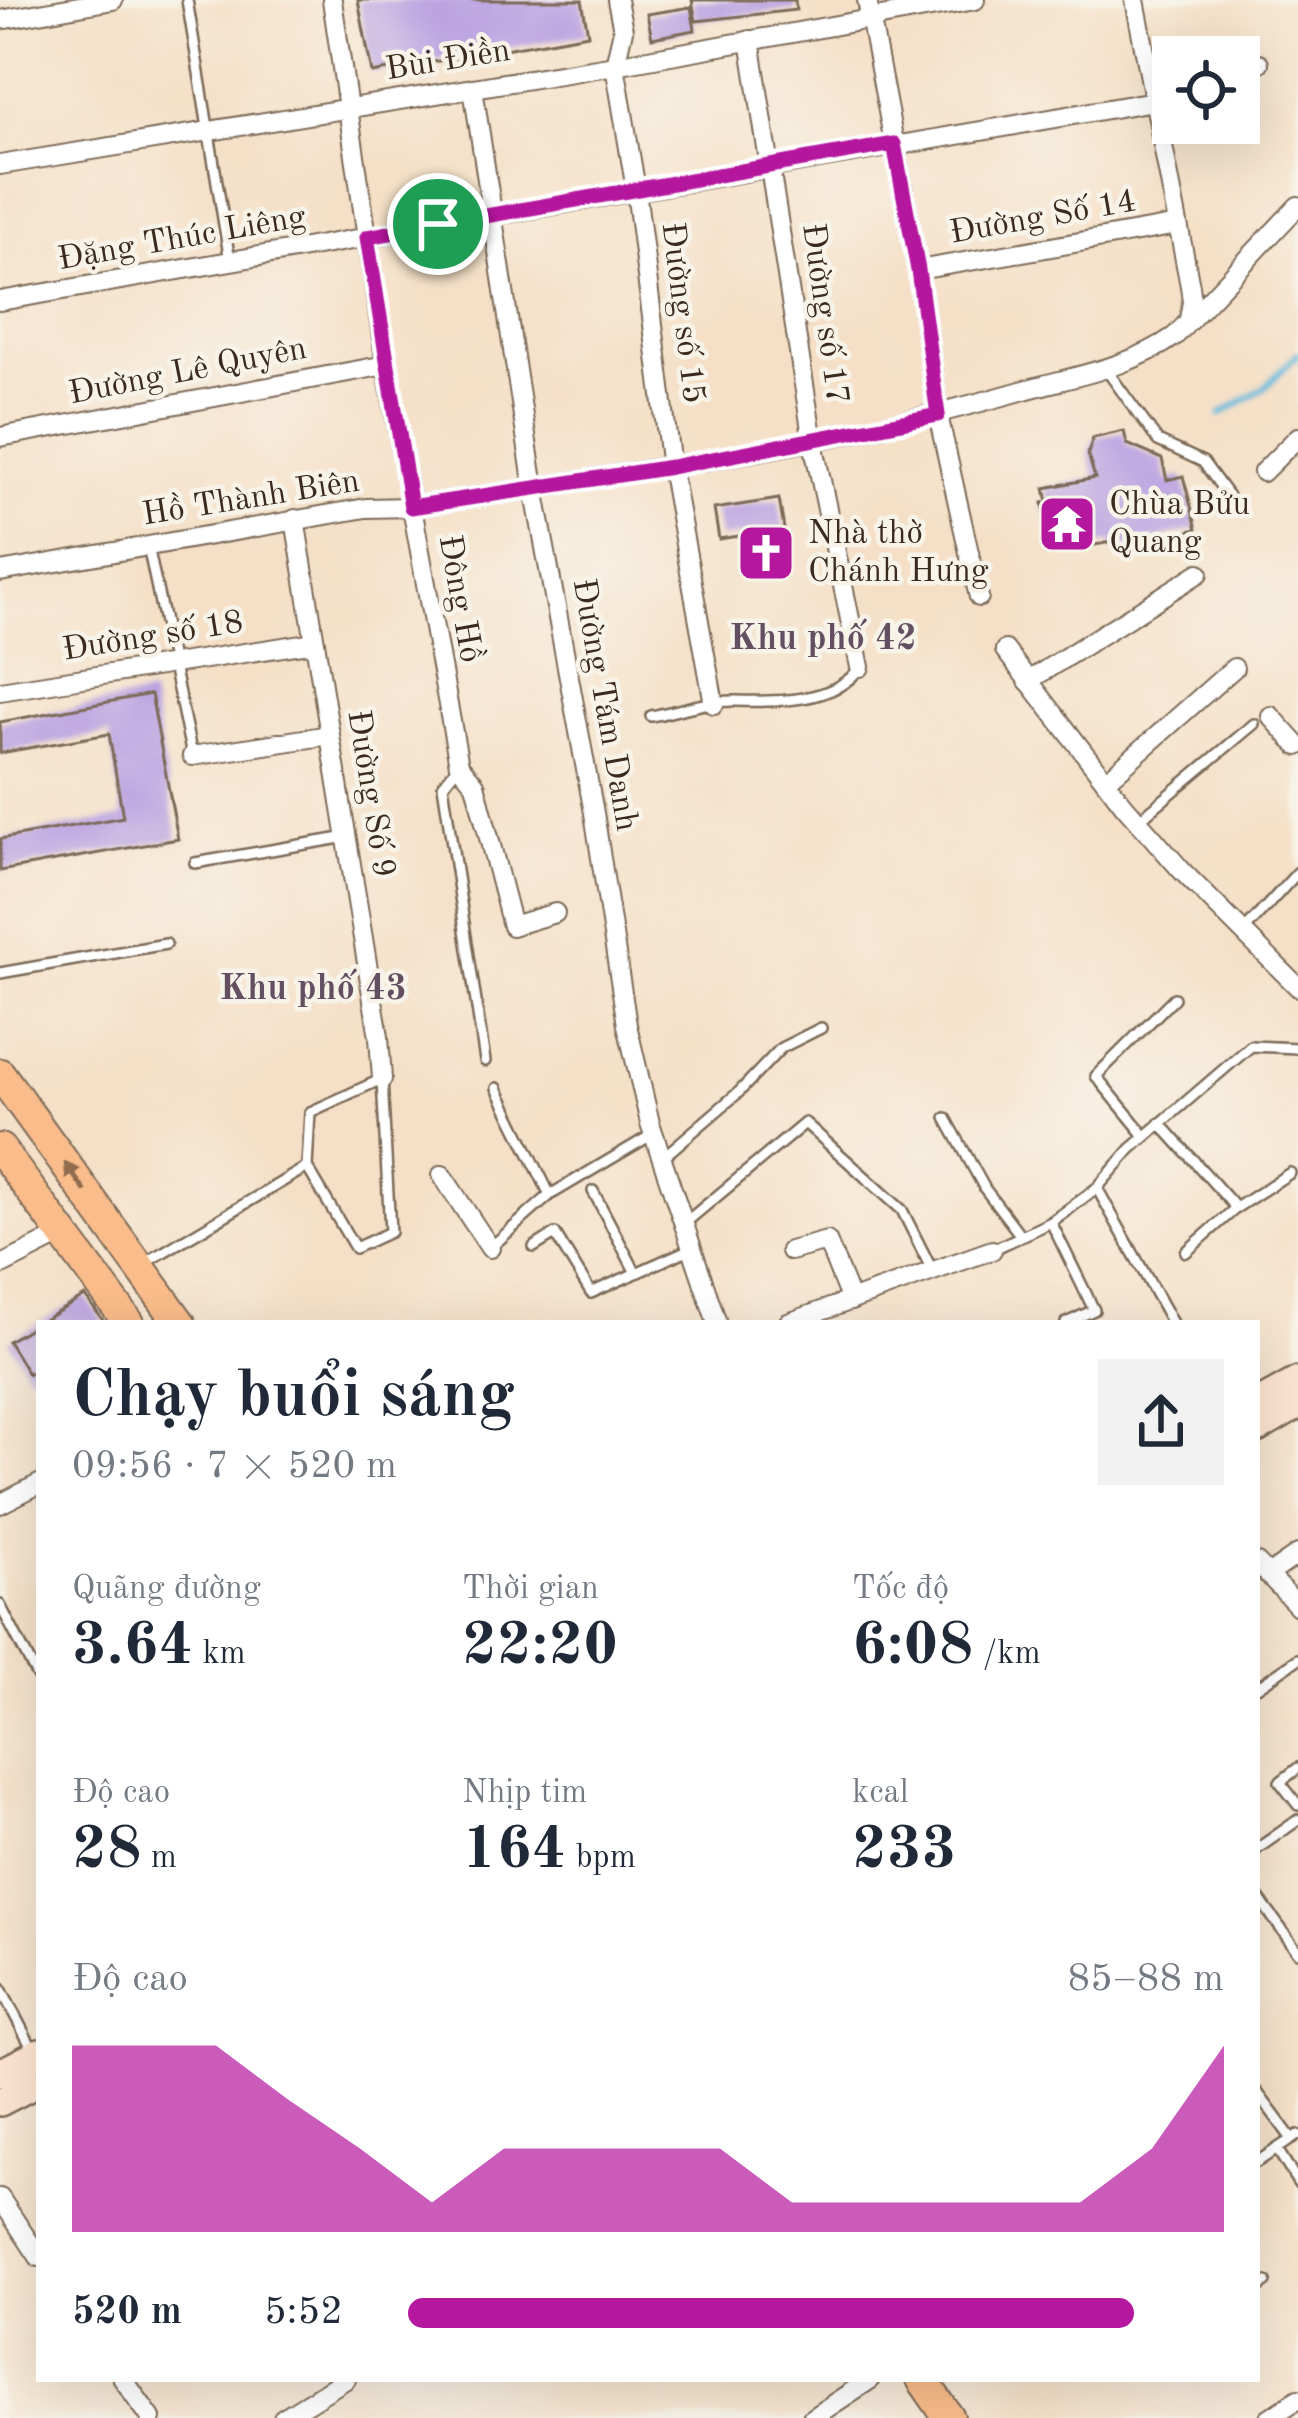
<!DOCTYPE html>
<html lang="vi">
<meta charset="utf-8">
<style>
body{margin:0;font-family:"Old Standard TT",serif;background:#f2f2f3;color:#1f2937;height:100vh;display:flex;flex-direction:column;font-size:45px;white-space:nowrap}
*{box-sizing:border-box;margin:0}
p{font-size:39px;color:#747a83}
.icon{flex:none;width:66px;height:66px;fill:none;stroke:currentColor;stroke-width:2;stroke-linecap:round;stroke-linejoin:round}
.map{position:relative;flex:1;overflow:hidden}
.drawer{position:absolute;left:36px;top:1320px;width:1224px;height:1062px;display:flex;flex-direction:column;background:#fff;border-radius:0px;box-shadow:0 12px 48px #0002}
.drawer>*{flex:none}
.fabs{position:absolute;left:1152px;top:36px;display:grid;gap:24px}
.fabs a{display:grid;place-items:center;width:108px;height:108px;border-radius:0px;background:#fff;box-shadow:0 12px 48px #0002;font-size:60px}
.pin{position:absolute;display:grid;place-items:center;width:102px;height:102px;color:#fff;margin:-51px;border:6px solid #fff;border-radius:50%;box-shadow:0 3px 12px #0007}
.round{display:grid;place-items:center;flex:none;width:126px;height:126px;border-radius:0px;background:#f2f2f3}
.head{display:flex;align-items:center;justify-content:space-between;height:204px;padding:0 36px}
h1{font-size:66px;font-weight:800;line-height:90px}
.figures{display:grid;grid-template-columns:repeat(3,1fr);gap:18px;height:204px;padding:12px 36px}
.figures div{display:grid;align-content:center}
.figures b{font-size:60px;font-weight:800}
.figures small{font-size:33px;font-weight:400}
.figures p{font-size:33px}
.chart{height:336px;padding:24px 36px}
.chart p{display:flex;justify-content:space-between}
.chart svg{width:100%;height:216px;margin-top:12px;fill:#b5179e;opacity:.7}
ul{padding:0 36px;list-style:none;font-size:39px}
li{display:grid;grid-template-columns:192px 144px 1fr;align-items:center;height:90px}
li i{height:30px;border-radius:15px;background:#b5179e}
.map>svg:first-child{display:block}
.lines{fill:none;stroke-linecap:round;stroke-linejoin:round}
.stream{stroke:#60bcde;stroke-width:6}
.building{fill:#b095e0}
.service-casing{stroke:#7c6a59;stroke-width:14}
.minor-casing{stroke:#7c6a59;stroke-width:22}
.secondary-casing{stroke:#7c6a59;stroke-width:32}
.primary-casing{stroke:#7c6a59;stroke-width:34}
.service{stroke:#fff;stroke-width:9}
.minor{stroke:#fff;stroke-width:18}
.secondary{stroke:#fde4d0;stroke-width:27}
.primary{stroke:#f9bc8a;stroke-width:30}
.oneway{fill:#906c4f}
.route-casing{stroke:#fff;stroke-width:24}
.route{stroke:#b5179e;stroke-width:15}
.labels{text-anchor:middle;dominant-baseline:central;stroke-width:9;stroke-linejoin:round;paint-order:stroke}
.street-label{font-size:33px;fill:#3b2a1e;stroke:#f7f3e8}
.poi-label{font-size:33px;fill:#3b2a1e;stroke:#f7f3e8;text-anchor:start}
.neighbourhood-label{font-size:36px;font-weight:bold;fill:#644f62;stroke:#f7f3e8}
</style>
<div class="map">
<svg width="1298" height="2418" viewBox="0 0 1298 2418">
<rect width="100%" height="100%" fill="#f7f3e8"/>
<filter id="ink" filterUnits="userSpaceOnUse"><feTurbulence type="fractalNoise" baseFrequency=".00833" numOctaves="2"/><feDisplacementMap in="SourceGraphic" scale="24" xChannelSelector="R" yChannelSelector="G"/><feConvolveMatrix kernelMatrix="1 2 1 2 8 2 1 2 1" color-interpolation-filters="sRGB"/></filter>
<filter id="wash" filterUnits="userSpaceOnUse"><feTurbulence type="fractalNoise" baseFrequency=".004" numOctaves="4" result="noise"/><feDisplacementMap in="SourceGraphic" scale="48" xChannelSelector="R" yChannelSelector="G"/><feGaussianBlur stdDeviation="2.7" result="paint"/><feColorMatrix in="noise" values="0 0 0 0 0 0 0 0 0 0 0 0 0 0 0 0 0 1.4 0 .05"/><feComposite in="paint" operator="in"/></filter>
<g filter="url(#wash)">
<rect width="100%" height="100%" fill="#f5e0c7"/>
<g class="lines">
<polyline class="stream" points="1221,414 1265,387 1298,354"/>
</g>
<g id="blocks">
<g class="building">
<polygon points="358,0 582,0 588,34 372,73"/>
<polygon points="692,0 795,0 796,10 696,21"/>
<polygon points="691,7 695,30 652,38 647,14"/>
<polygon points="1124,431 1127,444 1162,459 1167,480 1183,476 1197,529 1113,550 1111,542 1052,553 1043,503 1048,502 1045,488 1095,478 1088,454 1093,438"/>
<polygon points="779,499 784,529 719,539 714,509"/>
<polygon points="151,694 178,839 0,871 0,839 123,817 109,734 0,753 0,722"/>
<polygon points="85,1296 105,1323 39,1323 39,1368 28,1374 8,1341"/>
</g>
</g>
</g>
<g filter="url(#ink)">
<use href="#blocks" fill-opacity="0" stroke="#7c6a59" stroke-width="3"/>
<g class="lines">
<defs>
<g id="service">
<polyline points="187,0 230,261"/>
<polyline points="1105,368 1158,441 1203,462 1228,496"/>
<polyline points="148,546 192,756"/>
<path d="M651 716C678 711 709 700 736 701 775 702 836 703 860 667"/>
<polyline points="459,765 443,785 485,1061"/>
<polyline points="1138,821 1254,724"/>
<polyline points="195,863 347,837"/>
<polyline points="1243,932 1298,872"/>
<polyline points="0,973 166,944"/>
<polyline points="497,1088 550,1195"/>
<polyline points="946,1118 985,1189 1021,1236"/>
<polyline points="1160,1123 1236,1208"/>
<polyline points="1145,1136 1096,1076 1174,998"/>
<polyline points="661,1159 739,1092 781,1048 821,1028"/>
<polyline points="1097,1188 1172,1323"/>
<polyline points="593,1191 636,1273"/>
<polyline points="686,1222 805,1123 902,1210 933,1272"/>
<polyline points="1051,1222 1094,1310 1066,1323"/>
<polyline points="491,1247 550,1195 653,1134"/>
<polyline points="534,1247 555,1234 591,1293 690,1249"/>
<polyline points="992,1250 1051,1222 1097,1188 1131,1149 1251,1046 1298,1048"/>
<polyline points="1186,1252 1236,1208 1290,1173"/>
<polyline points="145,1263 307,1167 310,1112 382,1079 390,1232 355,1248 307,1167"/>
<polyline points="0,1605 39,1680"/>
<polyline points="1257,1687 1298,1659"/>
<polyline points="1298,1768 1280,1782 1298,1805"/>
<polyline points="1257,1849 1298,1820"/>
<polyline points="1257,1896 1298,1952"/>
<polyline points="0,1987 33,2050"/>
<polyline points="1257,2092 1292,2139"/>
<polyline points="1277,2149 1298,2183"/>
<polyline points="1257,2162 1298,2135"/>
<polyline points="1257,2288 1266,2282"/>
</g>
<g id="minor">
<polyline points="332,0 386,365 459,765 475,784 512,926 555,913"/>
<polyline points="617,0 623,30 615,65 636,190 671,467 714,704"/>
<polyline points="867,0 918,270 938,415 979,597"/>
<polyline points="1135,0 1190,286 1192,302 1189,319"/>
<polyline points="0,20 113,0"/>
<polyline points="750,40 813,442 860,667"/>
<polyline points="1239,67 1259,63"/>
<polyline points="473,88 534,488 594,813 627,1025 650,1123 717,1323"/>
<polyline points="0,165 615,65 975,0"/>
<polyline points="918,270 1178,225"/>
<polyline points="0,301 1154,101"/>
<polyline points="0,437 386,365"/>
<polyline points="1263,472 1298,437"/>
<polyline points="295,519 379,1037 382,1079"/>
<path d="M0 572 366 508 411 507C616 475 822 448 1021 391 1074 376 1130 368 1175 336L1298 206"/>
<polyline points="1005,650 1124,805 1183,872 1298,987"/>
<polyline points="1028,681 1199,573"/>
<polyline points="0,691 315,642"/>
<polyline points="1271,716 1298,746"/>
<polyline points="192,756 330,735"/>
<polyline points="1106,781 1234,668"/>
<polyline points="442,1175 490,1248"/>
<polyline points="790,1251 827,1241 851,1301"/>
<polyline points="0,1266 63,1234"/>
<polyline points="788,1323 992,1250"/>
<polyline points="0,1504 39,1484"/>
<polyline points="1257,1563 1298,1606"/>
<polyline points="1268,1575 1298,1554"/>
<polyline points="0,2198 39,2257"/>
<polyline points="123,2379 151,2418"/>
<polyline points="283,2418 346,2379"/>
<polyline points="812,2418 871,2379"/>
<polyline points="1269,2418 1298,2399"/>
</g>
<g id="secondary">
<polyline points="1257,1404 1298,1381"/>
<polyline points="1257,1429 1298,1405"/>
<polyline points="0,2073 39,2053"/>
<polyline points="0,2102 39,2082"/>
</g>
<g id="primary">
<polyline points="0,1074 180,1323"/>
<polyline points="0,1149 129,1323"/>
<polyline points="922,2379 949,2418"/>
</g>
</defs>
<use href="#service" class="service-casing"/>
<use href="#minor" class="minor-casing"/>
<use href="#secondary" class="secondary-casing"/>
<use href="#primary" class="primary-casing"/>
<use href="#service" class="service"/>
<use href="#minor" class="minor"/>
<use href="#secondary" class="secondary"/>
<use href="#primary" class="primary"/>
</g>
<defs><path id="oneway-solid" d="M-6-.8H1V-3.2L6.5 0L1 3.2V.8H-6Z" transform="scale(3)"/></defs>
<use class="oneway" href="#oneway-solid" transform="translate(75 1177) rotate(-126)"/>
</g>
<g class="lines" filter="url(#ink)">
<defs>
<polygon id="route" points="894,144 918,270 938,415 671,467 411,507 367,237"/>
</defs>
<use href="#route" class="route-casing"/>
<use href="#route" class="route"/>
</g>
<defs>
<symbol id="temple-square" viewBox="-11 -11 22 22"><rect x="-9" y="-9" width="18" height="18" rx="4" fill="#b5179e" stroke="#f7f3e8"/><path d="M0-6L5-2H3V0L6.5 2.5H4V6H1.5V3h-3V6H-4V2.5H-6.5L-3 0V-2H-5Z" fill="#fff"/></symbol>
<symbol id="church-square" viewBox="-11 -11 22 22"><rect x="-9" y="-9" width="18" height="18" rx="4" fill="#b5179e" stroke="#f7f3e8"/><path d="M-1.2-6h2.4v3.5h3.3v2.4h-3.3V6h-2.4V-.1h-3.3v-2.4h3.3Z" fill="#fff"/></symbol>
</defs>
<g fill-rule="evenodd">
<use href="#temple-square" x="1034" y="491" width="66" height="66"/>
<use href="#church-square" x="733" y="520" width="66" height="66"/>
</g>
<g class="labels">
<g class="street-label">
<text transform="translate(448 61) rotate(-9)">Bùi Điền</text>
<text transform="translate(1043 218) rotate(-10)">Đường Số 14</text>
<text transform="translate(182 239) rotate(-10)">Đặng Thúc Liêng</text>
<text transform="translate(682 313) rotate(83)">Đường số 15</text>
<text transform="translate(824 314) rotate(82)">Đường số 17</text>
<text transform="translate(188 372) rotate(-11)">Đường Lê Quyên</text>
<text transform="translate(251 499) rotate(-9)">Hồ Thành Biên</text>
<text transform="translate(459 599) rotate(80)">Đông Hồ</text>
<text transform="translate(153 637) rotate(-9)">Đường số 18</text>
<text transform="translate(604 705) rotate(80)">Đường Tám Danh</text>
<text transform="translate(370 794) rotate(81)">Đường Số 9</text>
</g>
<g class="poi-label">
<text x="1109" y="505">Chùa Bửu<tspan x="1109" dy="38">Quang</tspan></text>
<text x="808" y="534">Nhà thờ<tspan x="808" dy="38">Chánh Hưng</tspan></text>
</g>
<g class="neighbourhood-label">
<text x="823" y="640">Khu phố 42</text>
<text x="313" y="990">Khu phố 43</text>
</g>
</g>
</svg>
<div class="fabs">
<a><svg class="icon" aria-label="locate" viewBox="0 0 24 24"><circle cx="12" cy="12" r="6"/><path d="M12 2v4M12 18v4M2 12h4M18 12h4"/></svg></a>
</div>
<div class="pin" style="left:438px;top:224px;background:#1e9e55"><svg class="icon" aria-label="arrive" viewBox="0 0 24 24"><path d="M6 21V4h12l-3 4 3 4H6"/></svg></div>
<section class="drawer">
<div class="head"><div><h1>Chạy buổi sáng</h1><p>09:56 · 7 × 520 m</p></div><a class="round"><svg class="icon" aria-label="share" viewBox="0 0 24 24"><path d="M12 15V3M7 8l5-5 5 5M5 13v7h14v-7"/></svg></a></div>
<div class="figures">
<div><p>Quãng đường</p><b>3.64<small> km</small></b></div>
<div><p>Thời gian</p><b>22:20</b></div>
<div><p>Tốc độ</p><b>6:08<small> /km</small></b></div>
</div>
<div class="figures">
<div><p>Độ cao</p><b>28<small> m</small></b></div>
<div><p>Nhịp tim</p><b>164<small> bpm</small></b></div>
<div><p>kcal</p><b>233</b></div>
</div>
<div class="chart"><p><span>Độ cao</span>85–88 m</p>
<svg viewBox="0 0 160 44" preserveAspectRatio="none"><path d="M0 44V6L10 6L20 6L30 17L40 27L50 38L60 27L70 27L80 27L90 27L100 38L110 38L120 38L130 38L140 38L150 27L160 6V44z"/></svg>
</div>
<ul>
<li><b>520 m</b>5:52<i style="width:89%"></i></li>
</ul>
</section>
</div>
